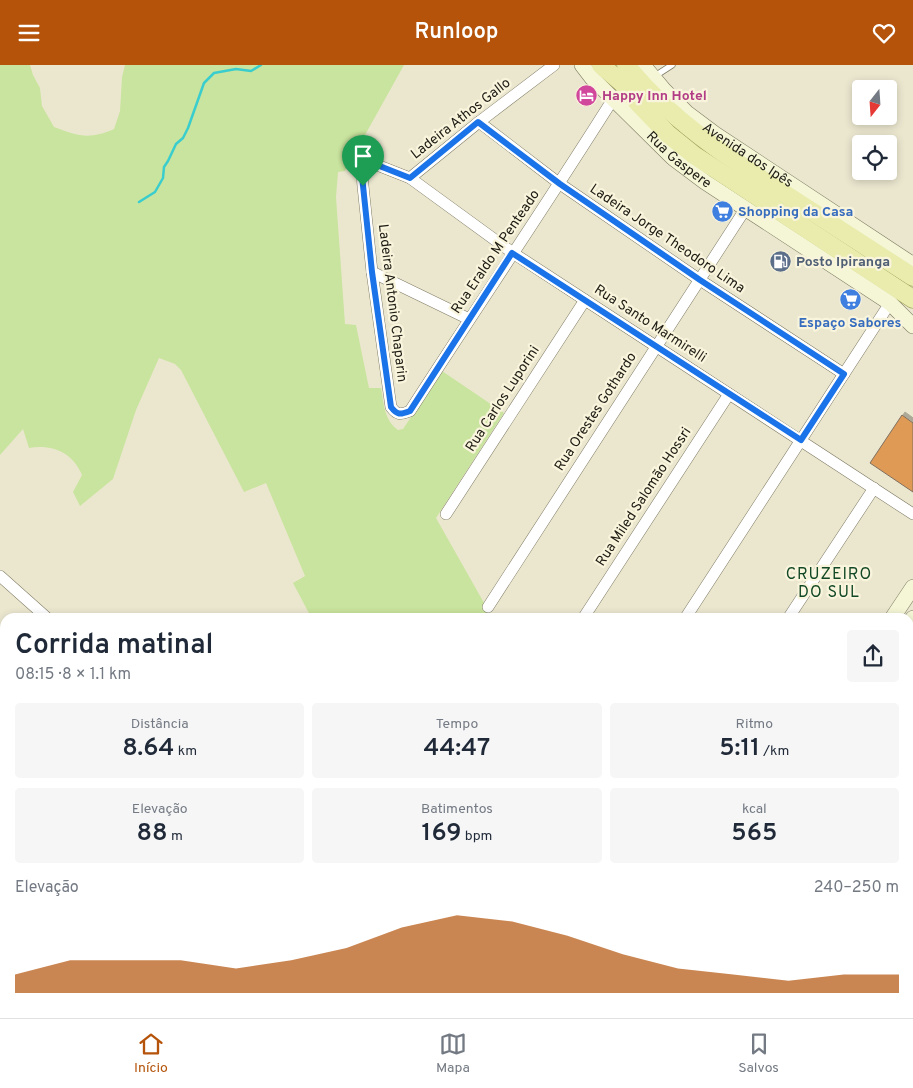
<!DOCTYPE html>
<html lang="pt">
<meta charset="utf-8">
<style>
body{margin:0;font-family:Overpass,sans-serif;background:#f6f6f7;color:#1f2937;height:100vh;display:flex;flex-direction:column;font-size:19px;white-space:nowrap}
*{box-sizing:border-box;margin:0}
p{font-size:16px;color:#747a83}
.icon{flex:none;width:28px;height:28px;fill:none;stroke:currentColor;stroke-width:2;stroke-linecap:round;stroke-linejoin:round}
.map{position:relative;flex:1;overflow:hidden}
.drawer{position:absolute;left:0px;top:548px;width:914px;height:406px;display:flex;flex-direction:column;background:#fff;border-radius:15px 15px 0 0;box-shadow:0 2px 8px #0003}
.drawer>*{flex:none}
.needle{width:32px;rotate:197deg}
.controls{position:absolute;left:852px;top:15px;display:grid;gap:10px}
.controls a{display:grid;place-items:center;width:45px;height:45px;border-radius:5px;background:#fff;box-shadow:0 2px 8px #0003;font-size:25px}
.pin{position:absolute;display:grid;place-items:center;width:42px;height:42px;color:#fff;margin:-51px -21px;border-radius:50% 50% 50% 0;rotate:-45deg;box-shadow:0 0 5px #0007}
.pin .icon{rotate:45deg}
.round{display:grid;place-items:center;flex:none;width:52px;height:52px;border-radius:5px;background:#f6f6f7}
.head{display:flex;align-items:center;justify-content:space-between;height:85px;padding:0 15px}
h1{font-size:28px;font-weight:600;line-height:38px}
.stats{display:grid;grid-template-columns:repeat(3,1fr);gap:8px;height:85px;padding:5px 15px}
.stats div{display:grid;align-content:center;border-radius:5px;background:#f6f6f7;text-align:center}
.stats b{font-size:25px;font-weight:600}
.stats small{font-size:14px;font-weight:400}
.stats p{font-size:14px}
.chart{height:140px;padding:10px 15px}
.chart p{display:flex;justify-content:space-between}
.chart svg{width:100%;height:90px;margin-top:5px;fill:#b45309;opacity:.7}
header{display:flex;justify-content:space-between;align-items:center;height:65px;padding:0 15px;background:#b45309;color:#fff;font-size:22px;font-weight:600}
.menu{display:flex;justify-content:space-around;align-items:center;height:70px;border-top:1px solid #e0e1e3;background:#fff;font-size:14px;color:#747a83}
.menu a{display:grid;justify-items:center;gap:2px}
.menu .on{color:#b45309}
.map>svg:first-child{display:block}
.green{fill:#c9e49e}
.lines{fill:none;stroke-linecap:round;stroke-linejoin:round}
.stream{stroke:#3acdce;stroke-width:2.5}
.building{fill:#df9a54;stroke:#806f5f;filter:url(#shadow)}
.lane-casing{stroke:#807c66;stroke-width:7}
.street-casing{stroke:#807c66;stroke-width:12}
.secondary-casing{stroke:#807c66;stroke-width:16}
.primary-casing{stroke:#989b54;stroke-width:19}
.path{stroke:#aca996;stroke-width:2;stroke-dasharray:1 4;stroke-linecap:butt}
.lane{stroke:#fff;stroke-width:5.5}
.street{stroke:#fff;stroke-width:11}
.secondary{stroke:#f4f6d6;stroke-width:15}
.primary{stroke:#e9ecad;stroke-width:18}
.route-casing{stroke:#fff;stroke-width:10}
.route{stroke:#1a73e8;stroke-width:6}
.labels{text-anchor:middle;dominant-baseline:central;stroke-width:4.5;stroke-linejoin:round;paint-order:stroke}
.hotel-label{font-size:14px;font-weight:bold;fill:#b23c85;stroke:#f9f4dc;text-anchor:start}
.street-label{font-size:14px;fill:#1e1c14;stroke:#f9f4dc}
.shop-label{font-size:14px;font-weight:bold;fill:#366cbe;stroke:#f9f4dc;text-anchor:start}
.service-label{font-size:14px;font-weight:bold;fill:#4e5e75;stroke:#f9f4dc;text-anchor:start}
.quarter-label{font-size:16px;letter-spacing:1px;fill:#124826;stroke:#f9f4dc}
</style>
<header><svg class="icon" aria-label="menu" viewBox="0 0 24 24"><path d="M4 6h16M4 12h16M4 18h16"/></svg>Runloop<svg class="icon" aria-label="heart" viewBox="0 0 24 24"><path d="M12 20l-8-8c-3-5 5-10 8-4 3-6 11-1 8 4z"/></svg></header>
<div class="map">
<svg width="913" height="953" viewBox="0 0 913 953">
<defs>
<filter id="shadow"><feDropShadow dx="3" dy="-3" stdDeviation="0" flood-color="#0004"/></filter>
</defs>
<rect width="100%" height="100%" fill="#ebe7cf"/>
<path class="green" d="M0 0H30L33 10 40 23 42 41 54 62C78 71 89 75 114 64L120 46 122 12 125 0H404L345 106 338 107 336 132 345 259 356 260 369 323H381C384 339 384 355 398 365L403 364 442 306 504 348 436 453 492 552H311L293 518 305 511 266 418 244 427 181 305 175 299 159 293 136 345 113 414 80 441 73 427 82 410C73 388 53 379 29 383L23 364 0 390Z"/>
<g class="lines">
<polyline class="stream" points="139,137 155,127 163,113 164,102 168,96 176,79 183,73 188,63 204,18 214,8 236,4 251,6 261,0"/>
</g>
<polygon class="building" points="902,350 913,358 913,427 870,398"/>
<g class="lines">
<defs>
<polyline id="lane" points="655,11 672,0"/>
<g id="street">
<path d="M613 34C547 139 477 242 410 346 400 350 397 350 391 342L372 207 363 121C362 111 362 107 369 100H377L410 113 513 188 913 449"/>
<polyline points="479,57 560,119 700,215 844,309"/>
<polyline points="410,113 479,57 554,0"/>
<polyline points="372,207 469,254"/>
<polyline points="446,449 585,235"/>
<polyline points="0,511 46,552"/>
<polyline points="488,542 746,143"/>
<polyline points="584,552 729,329"/>
<polyline points="686,552 890,238"/>
<polyline points="789,552 874,423"/>
<polyline points="909,722 913,715"/>
<polyline points="909,876 913,870"/>
<polyline points="0,903 5,904"/>
<polyline points="405,949 413,953"/>
<polyline points="758,953 760,949"/>
<polyline points="860,953 863,949"/>
</g>
<g id="secondary">
<path id="s1" d="M582 0 592 13 673 93 705 117 890 238 913 261"/>
<path id="s2" d="M643 0 664 25 687 48 715 69 909 197 913 199"/>
<polyline points="893,552 913,522"/>
<polyline points="909,559 913,553"/>
</g>
<g id="primary">
<polyline points="601,0 622,18 638,38 668,69 694,90 913,234"/>
<path d="M626 0C669 54 727 92 785 129 828 157 870 184 913 212"/>
</g>
</defs>
<use href="#lane" class="lane-casing"/>
<use href="#street" class="street-casing"/>
<use href="#secondary" class="secondary-casing"/>
<use href="#primary" class="primary-casing"/>
<g class="path">
<polyline points="473,552 481,547"/>
<polyline points="739,949 746,953"/>
</g>
<use href="#lane" class="lane"/>
<use href="#street" class="street"/>
<use href="#secondary" class="secondary"/>
<use href="#primary" class="primary"/>
</g>
<g class="lines">
<defs>
<path id="route" d="M478 57 560 119 700 215 844 309 801 375 512 188 410 346C400 350 397 350 391 342L372 207 362 111 364 105 369 100H377L410 113Z"/>
</defs>
<use href="#route" class="route-casing"/>
<use href="#route" class="route"/>
</g>
<defs>
<symbol id="hotel-disc" viewBox="-11 -11 22 22"><circle r="9.5" fill="#d1479c" stroke="#f9f4dc"/><path d="M-6-4.5h1.5V1H6V5H4.5V3h-9V5H-6ZM-4 0a1.8 1.8 0 1 1 3.6 0ZM.5 0V-2.5h3Q6-2.5 6 0Z" fill="#fff"/></symbol>
<symbol id="supermarket-disc" viewBox="-11 -11 22 22"><circle r="9.5" fill="#3f7fe0" stroke="#f9f4dc"/><path d="M-6-5.5h2.5l.6 2H6L4.5 2H-2.5L-4.4-4H-6ZM-1.5 3.2a1.3 1.3 0 1 0 .1 0ZM3 3.2a1.3 1.3 0 1 0 .1 0Z" fill="#fff"/></symbol>
<symbol id="fuel-disc" viewBox="-11 -11 22 22"><circle r="9.5" fill="#5c6f8a" stroke="#f9f4dc"/><path d="M-5.5-6h7V0h2V4h1.3V-2.5L3-4.5l.8-.8L6-3V5H2.5V1h-1V6h-7ZM-4.2-4.7v3.2H.2V-4.7Z" fill="#fff"/></symbol>
</defs>
<g fill-rule="evenodd">
<use href="#hotel-disc" x="574" y="18" width="25" height="25"/>
<use href="#supermarket-disc" x="710" y="134" width="25" height="25"/>
<use href="#fuel-disc" x="768" y="184" width="25" height="25"/>
<use href="#supermarket-disc" x="838" y="222" width="25" height="25"/>
</g>
<g class="labels">
<g class="hotel-label">
<text x="602" y="31">Happy Inn Hotel</text>
</g>
<g class="street-label">
<text transform="translate(461 54) rotate(-38)">Ladeira Athos Gallo</text>
<text stroke="none"><textPath href="#s2" startOffset="139">Avenida dos Ipês</textPath></text>
<text stroke="none"><textPath href="#s1" startOffset="136">Rua Gaspere</textPath></text>
<text transform="translate(667 174) rotate(34)">Ladeira Jorge Theodoro Lima</text>
<text transform="translate(496 187) rotate(-56)">Rua Eraldo M Penteado</text>
<text transform="translate(392 238) rotate(83)">Ladeira Antonio Chaparin</text>
<text transform="translate(650 259) rotate(33)">Rua Santo Marmirelli</text>
<text transform="translate(503 334) rotate(-57)">Rua Carlos Luporini</text>
<text transform="translate(596 347) rotate(-57)">Rua Orestes Gothardo</text>
<text transform="translate(644 432) rotate(-57)">Rua Miled Salomão Hossri</text>
</g>
<g class="shop-label">
<text x="738" y="147">Shopping da Casa</text>
<text x="850" y="258" text-anchor="middle">Espaço Sabores</text>
</g>
<g class="service-label">
<text x="796" y="197">Posto Ipiranga</text>
</g>
<g class="quarter-label">
<text x="829" y="510">CRUZEIRO<tspan x="829" dy="18">DO SUL</tspan></text>
</g>
</g>
</svg>
<div class="controls">
<a><svg class="needle" viewBox="-14 -14 28 28"><path d="M0-13l5 13h-10z" fill="#e53935"/><path d="M0 13l5-13h-10z" fill="#747a83"/></svg></a>
<a><svg class="icon" aria-label="locate" viewBox="0 0 24 24"><circle cx="12" cy="12" r="6"/><path d="M12 2v4M12 18v4M2 12h4M18 12h4"/></svg></a>
</div>
<div class="pin" style="left:363px;top:121px;background:#1e9e55"><svg class="icon" aria-label="arrive" viewBox="0 0 24 24"><path d="M6 21V4h12l-3 4 3 4H6"/></svg></div>
<section class="drawer">
<div class="head"><div><h1>Corrida matinal</h1><p>08:15 · 8 × 1.1 km</p></div><a class="round"><svg class="icon" aria-label="share" viewBox="0 0 24 24"><path d="M12 15V3M7 8l5-5 5 5M5 13v7h14v-7"/></svg></a></div>
<div class="stats">
<div><p>Distância</p><b>8.64<small> km</small></b></div>
<div><p>Tempo</p><b>44:47</b></div>
<div><p>Ritmo</p><b>5:11<small> /km</small></b></div>
</div>
<div class="stats">
<div><p>Elevação</p><b>88<small> m</small></b></div>
<div><p>Batimentos</p><b>169<small> bpm</small></b></div>
<div><p>kcal</p><b>565</b></div>
</div>
<div class="chart"><p><span>Elevação</span>240–250 m</p>
<svg viewBox="0 0 160 44" preserveAspectRatio="none"><path d="M0 44V35L10 28L20 28L30 28L40 32L50 28L60 22L70 12L80 6L90 9L100 16L110 25L120 32L130 35L140 38L150 35L160 35V44z"/></svg>
</div>
</section>
</div>
<nav class="menu">
<a class="on"><svg class="icon" aria-label="home" viewBox="0 0 24 24"><path d="M3 11l9-7 9 7M6 9v11h12V9"/></svg>Início</a>
<a><svg class="icon" aria-label="map" viewBox="0 0 24 24"><path d="M3 6l6-2 6 2 6-2v14l-6 2-6-2-6 2zM9 4v14M15 6v14"/></svg>Mapa</a>
<a><svg class="icon" aria-label="saved" viewBox="0 0 24 24"><path d="M7 4h10v16l-5-4-5 4z"/></svg>Salvos</a>
</nav>
